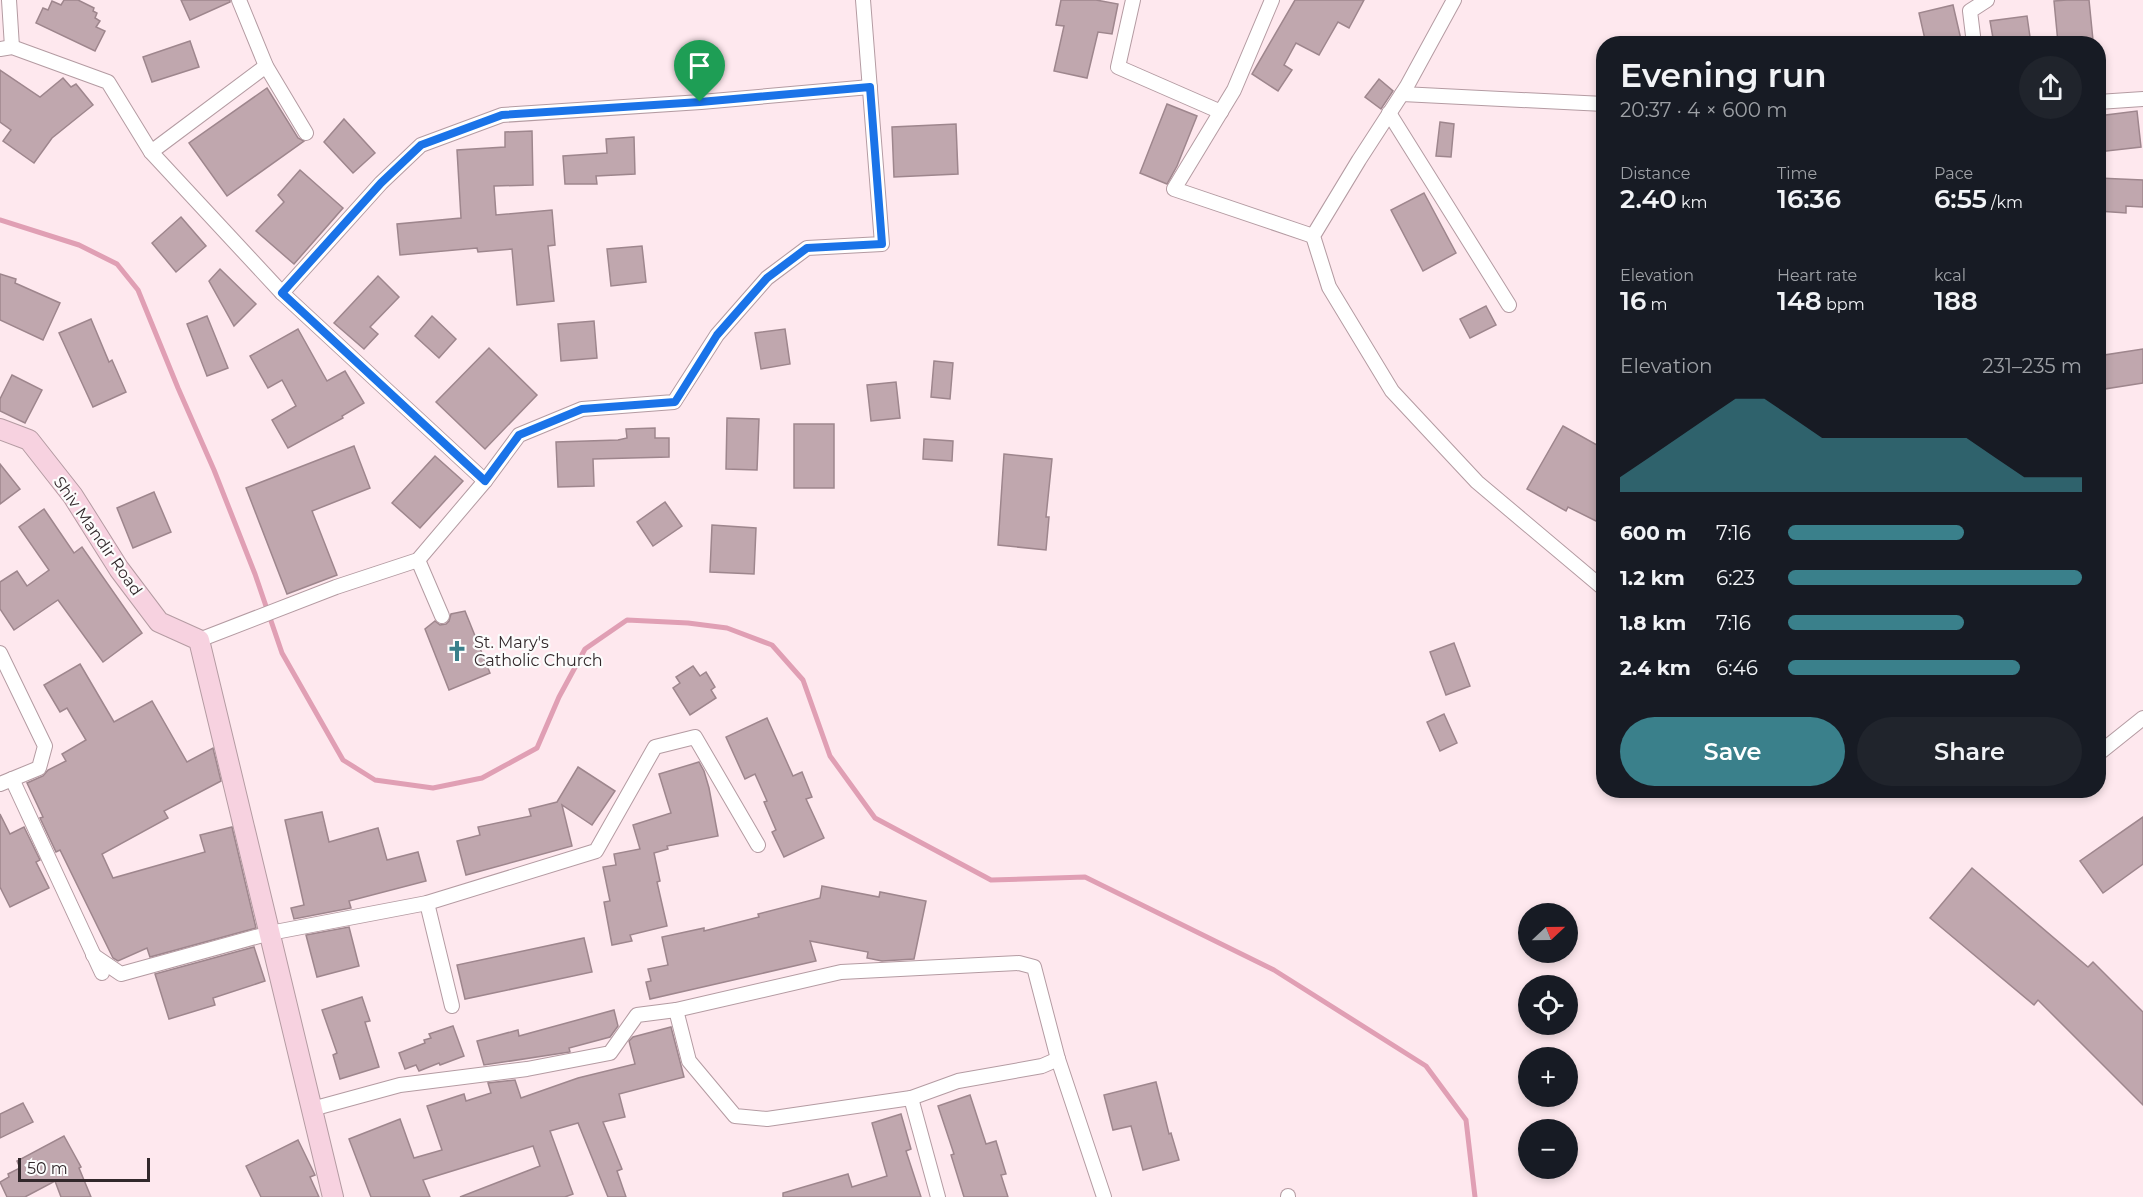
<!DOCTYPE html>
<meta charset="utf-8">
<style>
body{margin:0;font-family:Montserrat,sans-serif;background:#20242c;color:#f1f3f6;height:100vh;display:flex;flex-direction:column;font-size:22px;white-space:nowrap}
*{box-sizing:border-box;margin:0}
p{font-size:20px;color:#9ea1a6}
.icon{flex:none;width:33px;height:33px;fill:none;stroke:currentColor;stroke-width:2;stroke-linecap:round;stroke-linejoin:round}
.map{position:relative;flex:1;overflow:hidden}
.side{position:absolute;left:1596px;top:36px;width:510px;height:762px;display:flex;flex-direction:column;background:#171b24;border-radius:24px;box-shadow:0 3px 9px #0003}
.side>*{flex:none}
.needle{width:39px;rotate:68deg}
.fabs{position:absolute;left:1518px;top:903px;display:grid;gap:12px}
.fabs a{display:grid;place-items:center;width:60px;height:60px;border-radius:50%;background:#171b24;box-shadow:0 3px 9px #0003;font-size:30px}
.scale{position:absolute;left:18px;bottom:15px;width:132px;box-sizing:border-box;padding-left:6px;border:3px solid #32282b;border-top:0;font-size:16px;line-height:21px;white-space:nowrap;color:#32282b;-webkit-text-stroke:4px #fcfcfc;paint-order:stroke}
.pin{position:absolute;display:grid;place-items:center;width:51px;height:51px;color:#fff;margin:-62px -26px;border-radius:50% 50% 50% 0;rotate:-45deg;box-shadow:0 0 6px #0007}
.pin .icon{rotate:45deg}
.round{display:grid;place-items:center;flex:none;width:63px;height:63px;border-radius:32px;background:#20242c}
.overview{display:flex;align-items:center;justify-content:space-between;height:102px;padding:0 24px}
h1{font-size:33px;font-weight:600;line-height:45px}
.metrics{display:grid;grid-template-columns:repeat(3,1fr);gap:9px;height:102px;padding:6px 24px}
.metrics div{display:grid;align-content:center}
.metrics b{font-size:26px;font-weight:600}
.metrics small{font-size:16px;font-weight:400}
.metrics p{font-size:16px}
.chart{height:168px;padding:12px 24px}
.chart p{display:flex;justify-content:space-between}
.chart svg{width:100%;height:108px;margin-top:6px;fill:#3a808b;opacity:.7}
.cta{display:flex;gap:12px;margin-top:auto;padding:12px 24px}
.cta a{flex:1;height:69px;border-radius:36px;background:#3a808b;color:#fff;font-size:24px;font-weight:600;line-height:69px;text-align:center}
.cta a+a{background:#20242c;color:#f1f3f6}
ul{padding:0 24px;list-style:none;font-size:20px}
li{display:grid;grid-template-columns:96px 72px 1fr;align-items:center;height:45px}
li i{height:15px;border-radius:8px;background:#3a808b}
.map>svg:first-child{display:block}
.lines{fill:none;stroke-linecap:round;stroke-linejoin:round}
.stream{stroke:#e09fb4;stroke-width:5}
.building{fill:#c0a7ae;stroke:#9e868d;stroke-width:1.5}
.street-casing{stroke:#b49ba2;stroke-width:16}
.secondary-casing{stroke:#b49ba2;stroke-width:22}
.street{stroke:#fff;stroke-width:14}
.secondary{stroke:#f7d2e0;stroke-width:20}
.route-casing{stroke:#fff;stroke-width:12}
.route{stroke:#1a73e8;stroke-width:8}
.labels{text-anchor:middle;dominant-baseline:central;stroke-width:4.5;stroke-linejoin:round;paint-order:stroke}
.street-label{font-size:16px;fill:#32282b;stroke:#fcfcfc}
.poi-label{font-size:16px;fill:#32282b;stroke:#fcfcfc;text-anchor:start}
</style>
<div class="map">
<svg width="2143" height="1197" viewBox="0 0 2143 1197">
<rect width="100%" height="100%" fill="#fee8ee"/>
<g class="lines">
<polyline class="stream" points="0,220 79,245 117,264 138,290 178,388 214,470 255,574 282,653 343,760 375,780 433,788 482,778 537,748 559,697 585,649 627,620 688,623 727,628 772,645 803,680 830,756 875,818 991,880 1085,877 1274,970 1426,1066 1466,1120 1475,1197"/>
</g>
<g class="building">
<polygon points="64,0 78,0 94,8 93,11 97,13 95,18 100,21 96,27 105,31 95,51 36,23 43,8 48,10 52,1 61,5"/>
<polygon points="181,0 230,0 230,2 190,20"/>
<polygon points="1061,0 1096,0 1118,4 1112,34 1098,32 1087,78 1054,71 1064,26 1056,25"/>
<polygon points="1295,0 1364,0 1349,28 1338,22 1319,55 1296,43 1284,65 1292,70 1278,91 1252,74"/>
<polygon points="2067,0 2089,0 2093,40 2058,43 2054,1"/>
<polygon points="1953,5 1962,44 1926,44 1919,13"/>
<polygon points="2027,16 2031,44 1994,44 1990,21"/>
<polygon points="190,41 199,67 152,82 143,57"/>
<polygon points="0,70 40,97 63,78 71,87 76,84 93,105 52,138 34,163 3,141 11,130 0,122"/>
<polygon points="1379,79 1393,91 1381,109 1365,97"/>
<polygon points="267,88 298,138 304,141 227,196 189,143"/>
<polygon points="1167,104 1197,116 1177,166 1167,184 1140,173"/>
<polygon points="2137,111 2141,147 2098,152 2098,116"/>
<polygon points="344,119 375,153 353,173 324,142"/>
<polygon points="1440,122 1454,124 1451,157 1436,156"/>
<polygon points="956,124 958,174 894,177 892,127"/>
<polygon points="532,131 533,185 494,186 496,215 552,210 555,245 548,246 554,301 517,305 512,249 478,252 477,248 400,255 397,224 461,218 457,150 505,147 505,132"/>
<polygon points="634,137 635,174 596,176 597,184 565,184 563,156 607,153 606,139"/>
<polygon points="300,170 343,208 294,264 256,231 284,202 278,195"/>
<polygon points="2098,178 2143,180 2143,207 2126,206 2126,213 2098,211"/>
<polygon points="1424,193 1456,253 1423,271 1391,210"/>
<polygon points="181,217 206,246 176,272 152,243"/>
<polygon points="642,246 646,282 611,286 607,249"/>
<polygon points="220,269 256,304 234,326 209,281"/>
<polygon points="0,274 16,279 15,283 60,303 43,340 0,320"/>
<polygon points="378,276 399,297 370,327 378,334 364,349 334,323"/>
<polygon points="1486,306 1496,325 1470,338 1460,319"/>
<polygon points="207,316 228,368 207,376 187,324"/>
<polygon points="432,316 456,339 439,358 415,336"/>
<polygon points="91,319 109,362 112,360 126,392 93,407 59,333"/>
<polygon points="594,321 597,358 561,361 558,324"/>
<polygon points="298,329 327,381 345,371 364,403 342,416 343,418 288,448 272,420 296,406 282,380 268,388 250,356"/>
<polygon points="785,329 790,364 761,369 755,333"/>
<polygon points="489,348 537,395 485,449 436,402"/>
<polygon points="2143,349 2143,383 2098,390 2098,356"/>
<polygon points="934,361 953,363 950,399 931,397"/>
<polygon points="12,375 42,390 25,423 0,411 0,399"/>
<polygon points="896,382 900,418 871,421 867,385"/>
<polygon points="727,418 759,419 757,470 726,469"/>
<rect x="794" y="424" width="40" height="64"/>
<polygon points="1563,426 1604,449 1604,525 1568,507 1566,511 1527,489"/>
<polygon points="655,428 655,438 669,438 669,457 593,459 594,486 558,487 556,442 618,440 627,438 626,429"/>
<polygon points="924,439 953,441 952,461 923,459"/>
<polygon points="354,446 370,488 312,511 337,575 287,594 246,488"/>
<polygon points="1004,454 1052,459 1046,517 1049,517 1046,550 998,545"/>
<polygon points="435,456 463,481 420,528 392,503"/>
<polygon points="0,464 20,489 0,504"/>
<polygon points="154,492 171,532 133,548 117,508"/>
<polygon points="665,502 682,526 653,546 637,522"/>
<polygon points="44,509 74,553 82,547 142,633 103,662 58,600 14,630 0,609 0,582 17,571 27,586 49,570 19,527"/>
<polygon points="712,525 756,528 754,574 710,572"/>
<polygon points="465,611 490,673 449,690 425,629 435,621 440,625 446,624 449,621 451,614"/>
<polygon points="1454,643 1470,686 1446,695 1430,652"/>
<polygon points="80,664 114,722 152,701 187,762 213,748 221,781 164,811 168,818 102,854 113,878 205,852 200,835 232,827 256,928 150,957 147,948 118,961 113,958 60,850 56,852 40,818 43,817 27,783 43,776 48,770 66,761 62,754 86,740 67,708 60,712 44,685"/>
<polygon points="693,666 700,676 706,672 715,687 711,690 716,698 690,715 673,688 680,683 676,677"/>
<polygon points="1444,714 1457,743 1440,751 1427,722"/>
<polygon points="767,718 793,776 802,772 812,797 806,799 824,838 784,857 772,832 776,830 764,802 767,801 755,774 745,779 726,737"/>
<polygon points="699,762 704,771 709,788 718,836 667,846 668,849 654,853 660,881 657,882 667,926 630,935 632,941 612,945 604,902 610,901 603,867 616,865 614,854 640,849 633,825 671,813 659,774"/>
<polygon points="578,767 615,791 592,825 562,805 572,846 466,875 457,841 480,835 478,827 531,816 529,809 557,802"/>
<polygon points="322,812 329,842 378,828 387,860 418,852 426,881 349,901 351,908 294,919 291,908 304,905 285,820"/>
<polygon points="0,814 10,834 24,827 40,860 36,862 49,888 10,907 0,887"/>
<polygon points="2143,817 2143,864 2103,893 2080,861"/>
<polygon points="1972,868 2088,967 2093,962 2143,1012 2143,1105 2038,1000 2034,1005 1930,918"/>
<polygon points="822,886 879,897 880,892 926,901 914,959 882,961 867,958 868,952 810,941 816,961 650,999 646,982 651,981 648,969 668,965 662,937 704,928 704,931 759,917 758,914 820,898"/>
<polygon points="349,927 359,966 317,977 306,935"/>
<polygon points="584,938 592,972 465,999 457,965"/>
<polygon points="254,947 265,981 213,998 215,1005 169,1019 155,974"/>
<polygon points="362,997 370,1021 365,1022 379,1067 340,1079 333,1055 337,1053 322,1010"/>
<polygon points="614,1010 618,1026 610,1037 569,1048 570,1052 484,1065 477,1041 518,1030 519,1036"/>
<polygon points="453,1026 464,1056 440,1065 439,1063 419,1071 416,1065 405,1069 399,1053 425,1043 424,1040 431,1038 429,1034"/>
<polygon points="671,1027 684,1077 619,1094 625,1117 603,1122 622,1169 617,1171 626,1197 608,1197 578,1123 550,1131 573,1194 565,1197 460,1197 540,1166 533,1146 423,1180 430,1197 371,1197 349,1139 400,1119 414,1158 442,1150 427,1106 464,1094 466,1101 491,1093 488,1083 515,1080 521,1098 578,1078 635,1064 629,1041 633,1037"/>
<polygon points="1156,1082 1169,1134 1171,1133 1179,1160 1143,1170 1131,1126 1113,1130 1104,1095"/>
<polygon points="970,1095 986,1144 996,1141 1006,1174 1001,1175 1008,1197 964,1197 951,1155 954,1154 938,1106"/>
<polygon points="23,1103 33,1122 0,1138 0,1114"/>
<polygon points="901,1114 911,1149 906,1151 921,1197 783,1197 783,1193 848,1174 852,1187 887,1176 872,1123"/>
<polygon points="64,1136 81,1167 79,1168 91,1197 61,1197 55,1181 25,1197 7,1197 0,1182 9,1177 8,1174 20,1168 17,1161"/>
<polygon points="298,1140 315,1175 310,1177 319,1197 261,1197 246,1166"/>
</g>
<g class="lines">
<defs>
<g id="street">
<polyline points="9,0 12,47"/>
<polyline points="239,0 266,66 306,133"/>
<polyline points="1133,0 1118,67 1221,112"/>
<polyline points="1272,0 1234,90 1174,189 1313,236"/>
<polyline points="1454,0 1407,86 1359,160 1313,236 1329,287 1392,391 1477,482 1604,589"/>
<polyline points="1974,44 1970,11 1987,0"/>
<polyline points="0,49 12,47 108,82 151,152 282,293 485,481"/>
<polyline points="1402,94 1604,104"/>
<polyline points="2098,102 2143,99"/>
<polyline points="1389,113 1509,305"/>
<polyline points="151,152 266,66"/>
<polyline points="282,293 381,183 421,145 502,115 701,102 870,87"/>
<polyline points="418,560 442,616"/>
<polyline points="199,640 336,587 418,560 485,481 519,435 582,409 674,402 717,335 767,278 807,248 882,244 863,0"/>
<polyline points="0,653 45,746 39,768 0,784"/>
<polyline points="2098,754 2143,718"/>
<polyline points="12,779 102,973"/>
<polyline points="427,903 452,1006"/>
<polyline points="93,955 121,974 270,933 427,903 596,851 655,747 695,737 758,845"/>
<polyline points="676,1010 689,1061 735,1116 767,1119 911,1098 958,1081 1042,1066 1058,1059"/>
<polyline points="911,1098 938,1197"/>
<polyline points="312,1109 400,1085 527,1069 610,1053 637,1015 676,1010 841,972 1019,963 1034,967 1058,1059 1104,1197"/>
<polyline points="1288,1196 1288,1197"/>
</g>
<polyline id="secondary" points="0,429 29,440 73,496 119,569 159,622 199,640 333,1197"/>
</defs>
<use href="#street" class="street-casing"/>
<use href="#secondary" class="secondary-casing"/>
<use href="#street" class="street"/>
<use href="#secondary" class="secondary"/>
</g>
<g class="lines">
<defs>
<polygon id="route" points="870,87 882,244 807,248 767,278 717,335 675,402 582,409 519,435 485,481 282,293 381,183 421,145 502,115 700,102"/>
</defs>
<use href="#route" class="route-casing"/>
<use href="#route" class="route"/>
</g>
<defs>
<symbol id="church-bare" viewBox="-9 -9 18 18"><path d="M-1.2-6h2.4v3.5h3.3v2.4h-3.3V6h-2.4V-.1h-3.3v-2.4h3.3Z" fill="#3a808b" stroke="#fcfcfc" stroke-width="2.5" paint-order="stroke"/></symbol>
</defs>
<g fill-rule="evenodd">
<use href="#church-bare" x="442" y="636" width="30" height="30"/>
</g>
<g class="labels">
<g class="street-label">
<text transform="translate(98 536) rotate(55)">Shiv Mandir Road</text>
</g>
<g class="poi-label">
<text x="474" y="642">St. Mary's<tspan x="474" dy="18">Catholic Church</tspan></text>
</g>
</g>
</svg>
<div class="fabs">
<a><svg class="needle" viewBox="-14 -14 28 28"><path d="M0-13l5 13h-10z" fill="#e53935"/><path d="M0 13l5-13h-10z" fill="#9ea1a6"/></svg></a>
<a><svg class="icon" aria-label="locate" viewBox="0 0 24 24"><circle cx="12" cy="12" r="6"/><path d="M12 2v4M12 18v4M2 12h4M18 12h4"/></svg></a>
<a>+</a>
<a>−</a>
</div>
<div class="scale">50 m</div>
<div class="pin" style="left:700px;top:102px;background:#1e9e55"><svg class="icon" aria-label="arrive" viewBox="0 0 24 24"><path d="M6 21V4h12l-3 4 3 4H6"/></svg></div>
<section class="side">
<div class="overview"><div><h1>Evening run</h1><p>20:37 · 4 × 600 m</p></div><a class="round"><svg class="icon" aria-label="share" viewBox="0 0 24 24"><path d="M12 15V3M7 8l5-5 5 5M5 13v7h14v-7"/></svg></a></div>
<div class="metrics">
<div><p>Distance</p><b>2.40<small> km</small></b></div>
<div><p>Time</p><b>16:36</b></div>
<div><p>Pace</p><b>6:55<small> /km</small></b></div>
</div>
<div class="metrics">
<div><p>Elevation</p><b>16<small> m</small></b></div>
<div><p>Heart rate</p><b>148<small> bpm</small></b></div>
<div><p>kcal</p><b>188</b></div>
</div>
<div class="chart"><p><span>Elevation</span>231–235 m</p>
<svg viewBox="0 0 160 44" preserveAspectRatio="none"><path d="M0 44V38L10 30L20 22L30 14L40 6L50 6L60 14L70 22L80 22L90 22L100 22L110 22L120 22L130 30L140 38L150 38L160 38V44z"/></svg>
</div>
<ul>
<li><b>600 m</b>7:16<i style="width:60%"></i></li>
<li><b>1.2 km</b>6:23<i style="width:100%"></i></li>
<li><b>1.8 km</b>7:16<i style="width:60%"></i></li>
<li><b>2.4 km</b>6:46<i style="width:79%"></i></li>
</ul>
<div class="cta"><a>Save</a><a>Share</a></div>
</section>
</div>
